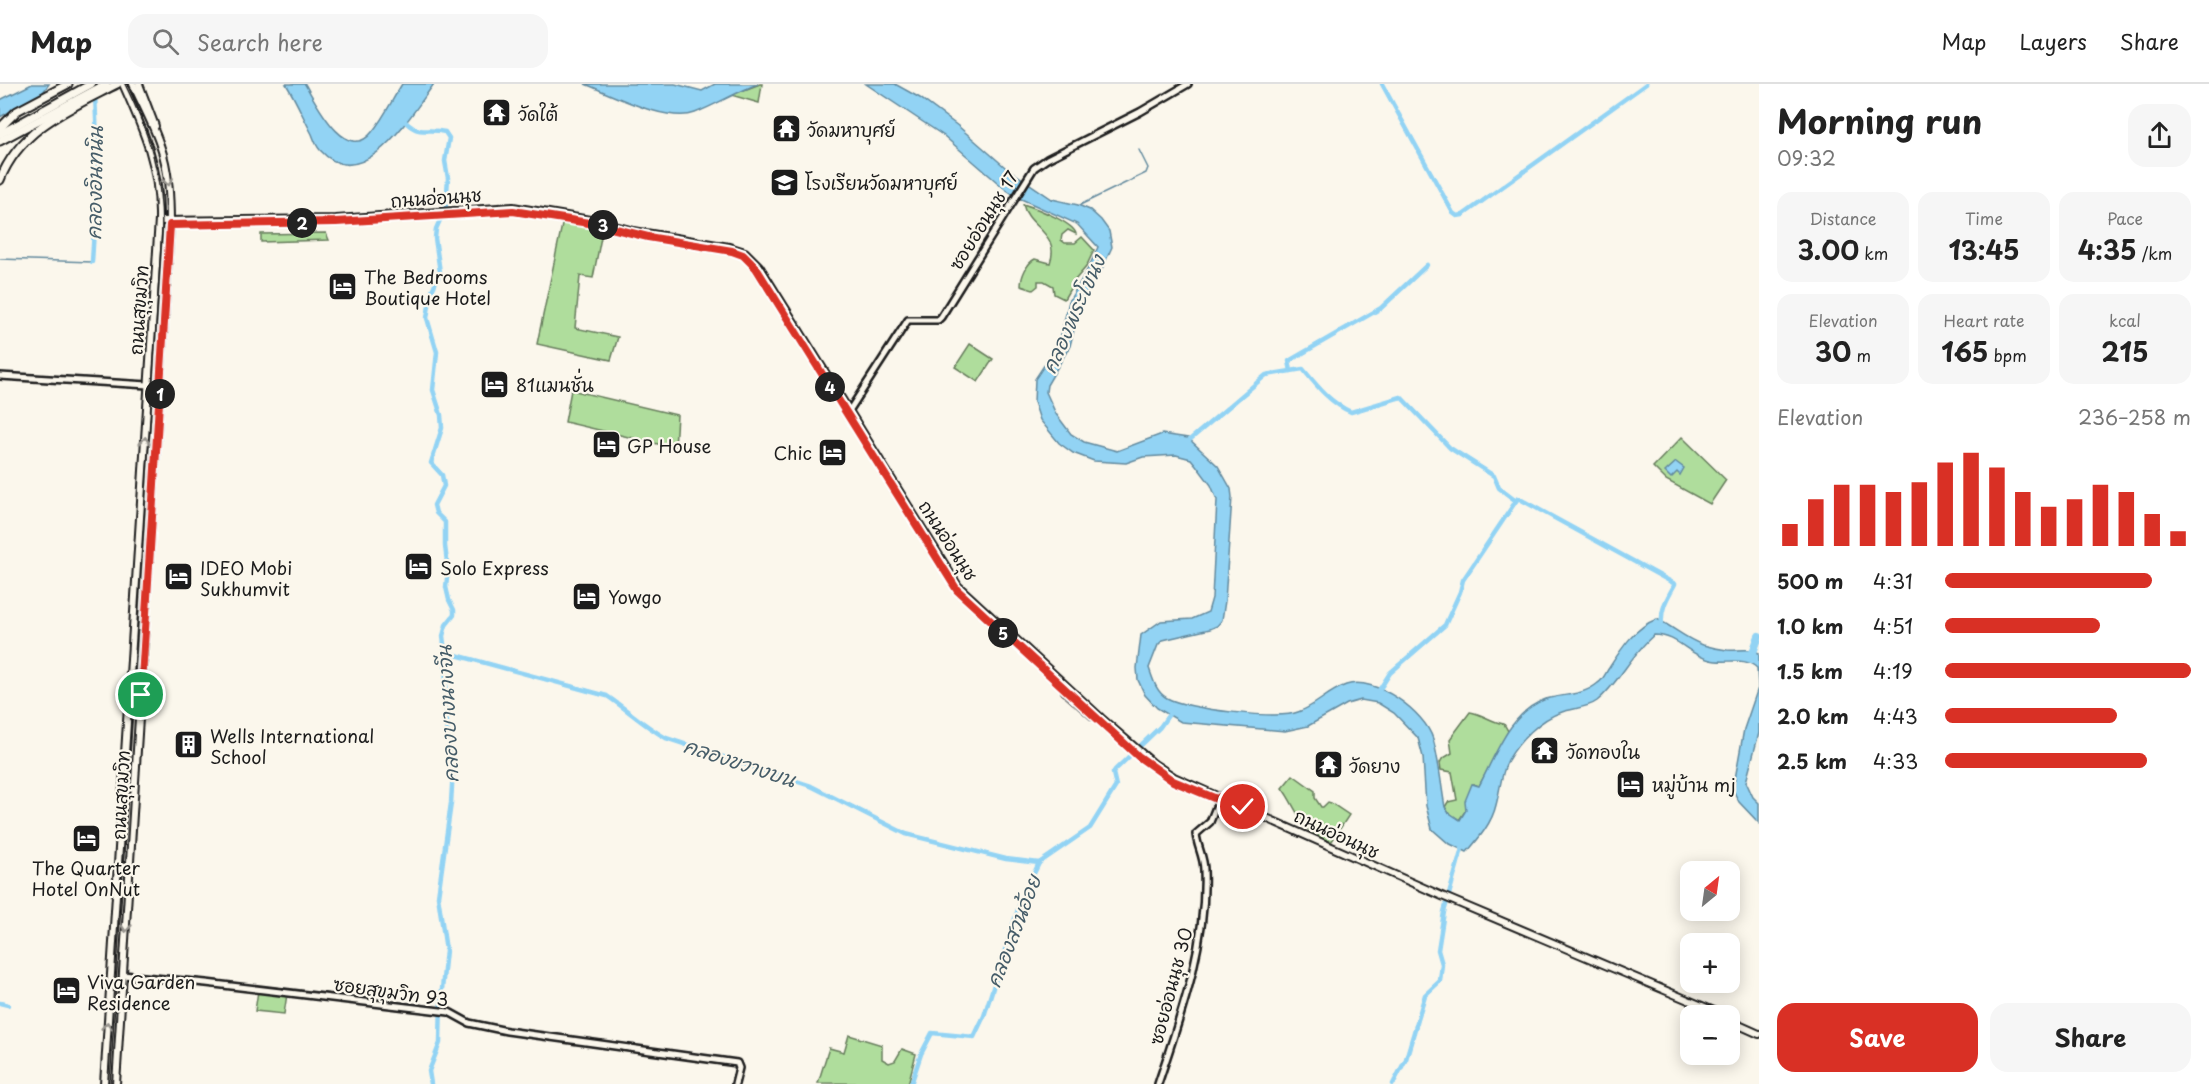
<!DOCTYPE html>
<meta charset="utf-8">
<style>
body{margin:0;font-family:"Playpen Sans","Playpen Sans Thai",sans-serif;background:#f6f6f6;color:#222;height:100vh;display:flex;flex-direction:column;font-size:22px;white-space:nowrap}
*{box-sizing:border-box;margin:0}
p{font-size:20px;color:#767676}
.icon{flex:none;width:33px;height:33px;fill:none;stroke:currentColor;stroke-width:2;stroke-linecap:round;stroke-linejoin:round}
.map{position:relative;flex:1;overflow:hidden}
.details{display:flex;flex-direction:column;background:#fff;width:450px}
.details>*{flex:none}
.needle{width:39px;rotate:29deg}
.fabs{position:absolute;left:1680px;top:777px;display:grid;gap:12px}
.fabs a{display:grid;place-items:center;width:60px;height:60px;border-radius:12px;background:#fff;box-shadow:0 3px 15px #0003;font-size:30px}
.pin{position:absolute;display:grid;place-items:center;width:51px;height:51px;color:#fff;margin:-26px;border:3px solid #fff;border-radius:50%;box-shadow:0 2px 6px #0007}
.km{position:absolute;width:30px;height:30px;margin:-15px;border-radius:50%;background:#222;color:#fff;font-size:16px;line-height:30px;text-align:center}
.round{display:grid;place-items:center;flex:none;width:63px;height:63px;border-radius:18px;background:#f6f6f6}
.overview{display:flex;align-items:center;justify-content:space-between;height:102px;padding:0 18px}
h1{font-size:33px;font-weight:700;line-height:45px}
.stats{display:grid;grid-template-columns:repeat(3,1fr);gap:9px;height:102px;padding:6px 18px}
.stats div{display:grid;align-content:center;border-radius:15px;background:#f6f6f6;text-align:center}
.stats b{font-size:26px;font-weight:700}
.stats small{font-size:16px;font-weight:400}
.stats p{font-size:16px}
.chart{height:168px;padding:12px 18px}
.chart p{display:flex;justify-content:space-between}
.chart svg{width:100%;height:108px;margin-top:6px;stroke:#d93025;stroke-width:6}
.action{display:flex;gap:12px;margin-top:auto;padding:12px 18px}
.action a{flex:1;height:69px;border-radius:18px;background:#d93025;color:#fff;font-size:24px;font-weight:700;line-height:69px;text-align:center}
.action a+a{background:#f6f6f6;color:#222}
ul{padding:0 18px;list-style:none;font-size:20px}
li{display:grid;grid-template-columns:96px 72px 1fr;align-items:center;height:45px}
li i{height:15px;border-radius:8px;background:#d93025}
header{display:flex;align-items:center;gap:36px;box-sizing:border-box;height:84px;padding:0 30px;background:#fff;border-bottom:2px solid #e0e0e0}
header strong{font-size:28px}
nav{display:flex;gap:33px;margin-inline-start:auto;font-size:21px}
.search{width:420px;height:54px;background:#f6f6f6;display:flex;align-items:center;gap:15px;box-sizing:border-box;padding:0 21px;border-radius:18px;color:#767676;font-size:22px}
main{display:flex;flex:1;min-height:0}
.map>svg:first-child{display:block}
.green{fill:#afdd9c;stroke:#667c5c;stroke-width:1.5}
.water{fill:#92d3f4;stroke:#638a9e;stroke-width:1.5}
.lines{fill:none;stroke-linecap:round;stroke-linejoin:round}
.stream{stroke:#638a9e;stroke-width:1.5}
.canal{stroke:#92d3f4;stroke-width:4.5}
.river{stroke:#92d3f4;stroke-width:8}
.secondary-casing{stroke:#1c1c1c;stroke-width:10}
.primary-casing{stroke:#1c1c1c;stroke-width:10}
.highway-casing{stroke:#1c1c1c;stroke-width:11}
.secondary{stroke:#fbf7ec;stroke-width:5}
.primary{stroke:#fbf7ec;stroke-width:6}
.highway{stroke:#fbf7ec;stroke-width:7}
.rail{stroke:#1c1c1c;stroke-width:1.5}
.oneway{stroke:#97948e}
.route-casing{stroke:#fff;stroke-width:12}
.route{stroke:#d93025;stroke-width:8}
.labels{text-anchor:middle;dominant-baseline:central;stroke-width:4.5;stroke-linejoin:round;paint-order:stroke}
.poi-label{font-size:18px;fill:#1c1c1c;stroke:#fbf7ec;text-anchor:start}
.street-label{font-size:18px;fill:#1c1c1c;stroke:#fbf7ec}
.water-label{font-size:20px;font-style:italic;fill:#455c68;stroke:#fbf7ec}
</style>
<header>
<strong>Map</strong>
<div class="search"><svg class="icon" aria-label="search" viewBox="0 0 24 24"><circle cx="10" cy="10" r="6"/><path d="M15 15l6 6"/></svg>Search here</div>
<nav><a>Map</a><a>Layers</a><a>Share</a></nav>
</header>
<main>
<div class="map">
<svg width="1759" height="1000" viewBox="0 0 1759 1000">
<rect width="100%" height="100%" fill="#fbf7ec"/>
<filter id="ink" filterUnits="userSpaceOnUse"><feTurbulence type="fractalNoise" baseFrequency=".0167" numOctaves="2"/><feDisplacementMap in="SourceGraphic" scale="12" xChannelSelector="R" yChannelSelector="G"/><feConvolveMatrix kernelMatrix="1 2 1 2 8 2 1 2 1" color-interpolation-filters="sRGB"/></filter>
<g filter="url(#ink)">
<g class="green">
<polygon points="760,0 762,0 759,19 731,11"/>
<path d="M1023 120C1036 124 1074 139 1076 150L1068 146 1062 151 1061 156 1065 159H1075L1082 153 1094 166 1086 183 1075 196 1064 215 1054 210 1053 202 1044 197H1038V202L1033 206 1021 202C1021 192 1027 179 1035 175L1050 179C1061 149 1027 143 1023 120Z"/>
<polygon points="563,136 603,143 593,194 580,192 575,244 618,253 611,276 537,260"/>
<polygon points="326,149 329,156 261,158 261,150"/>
<polygon points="970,260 993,275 978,298 955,283"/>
<polygon points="571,306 677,331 675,364 565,338"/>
<polygon points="1682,353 1726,396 1710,420 1666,396 1653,383"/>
<path d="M1470 628C1483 630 1491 638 1504 640L1508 647 1479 702 1473 700 1466 726 1459 736 1448 728 1445 723 1448 718 1457 716 1452 688 1441 686 1440 679 1442 675 1452 669 1450 655Z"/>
<path d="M1293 691 1315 707V714L1321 723H1323L1328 718 1331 719 1349 731 1332 757C1304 757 1296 721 1282 704Z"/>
<polygon points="258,907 287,910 284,930 255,927"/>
<polygon points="849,951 882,961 882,975 889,979 895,977 902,965 916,970 908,1000 818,999 829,964 844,968"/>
</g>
<g class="water">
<polygon points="32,0 49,0 41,11 0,33 0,16"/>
<path d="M286 0H305C315 17 346 81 372 48 384 34 392 16 402 0H434C412 29 363 114 320 66 316 62 314 55 312 50 303 33 296 16 286 0Z"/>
<path d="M585 0H675L702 7 715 0H758C736 8 716 21 695 29 668 40 611 10 585 0Z"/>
<path d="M866 0H895L920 14 958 42 1005 83 1052 115 1078 121 1090 126 1101 136 1109 147 1112 163 1102 185 1081 218 1070 262 1047 301 1046 308 1056 330 1071 350 1084 358 1117 367 1162 350 1188 354 1218 382 1231 405 1232 413 1225 517 1222 536 1217 542 1210 545 1163 556 1158 561 1149 584C1153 595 1156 608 1167 614 1186 625 1279 636 1298 628 1316 622 1328 607 1346 601 1375 591 1425 628 1433 655 1439 676 1441 701 1445 723L1448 728 1460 736 1466 726 1465 717 1472 700 1479 702C1495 672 1510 627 1546 615 1563 610 1583 612 1598 599 1603 596 1606 588 1609 584 1621 565 1635 543 1657 535 1673 543 1686 555 1703 561 1710 563 1719 565 1727 566 1739 567 1747 563 1759 569V649L1746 698 1753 713 1759 719V739L1739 718 1733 706 1744 645 1758 604 1757 584C1745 572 1725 580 1710 576 1688 571 1678 551 1654 551 1631 570 1620 598 1597 617 1588 624 1573 624 1562 628 1540 635 1519 657 1508 676 1501 689 1500 707 1496 721 1492 739 1479 754 1467 768L1448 759 1432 745 1426 722 1423 673 1418 654 1394 629 1378 619 1361 616 1347 620 1308 642 1285 647 1181 638 1157 624 1145 611 1138 596 1137 584 1141 551 1161 537 1192 535 1208 528 1212 514 1217 416 1211 401 1196 381 1191 375 1176 371 1143 373 1126 379 1094 377 1073 369 1059 359 1040 336 1034 318 1035 295 1059 259 1069 217 1089 183 1098 163 1077 140 1019 114 1005 105 944 52Z"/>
<polygon points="1676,378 1684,384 1680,391 1677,388 1671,394 1665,388"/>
</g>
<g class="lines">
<g class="stream">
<polyline points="1080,121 1146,89 1148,84 1139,66"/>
<polyline points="0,175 92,178"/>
</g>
<g class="canal">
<polyline points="1382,0 1453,129 1457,132 1463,131 1646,0"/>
<path d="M401 33C419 54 424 43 445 48L449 54 445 77 448 94 446 122 436 145 435 154 440 188 431 209 427 234 437 268 433 306 441 331 442 344 431 379 442 391 444 402 434 421 436 429 445 438V462L448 486 446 503 449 516 454 526V531L446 541 443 552 445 568 447 642 453 686 451 719 438 812 446 866 441 915 440 959 429 987 431 1000"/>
<polyline points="92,178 98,81 95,10"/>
<polyline points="1291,287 1289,277 1381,224 1427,181"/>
<path d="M1186 359 1266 291 1303 285C1317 302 1330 319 1351 328L1401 313 1450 364 1494 392 1499 404 1516 417"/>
<path d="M445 568 607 612C628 626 644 642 666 654L811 702 906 750 1006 775 1039 779"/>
<path d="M1378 608 1390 589 1445 541 1460 508 1463 496 1518 414 1675 500C1667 514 1660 525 1662 542"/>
<polyline points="0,919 8,921"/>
<polyline points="911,1000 921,970 932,949 974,953 984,932 1021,816 1039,779 1090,744 1116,702 1113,689 1115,686 1160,643 1172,626"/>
<polyline points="1393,1000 1406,975 1425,911 1440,897 1442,880 1438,866 1444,828 1463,761"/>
</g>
<polyline class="river" points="1752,571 1759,552"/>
<defs>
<g id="secondary">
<polyline points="0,292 148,301"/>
<polyline points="849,327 908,236 938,236 941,233 1034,84 1047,75 1140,28 1188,0"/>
<polyline points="123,891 206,899 449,928 469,939 507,947 737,979 739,984 735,1000"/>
<path d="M1158 1000C1181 931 1207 860 1204 786 1204 773 1197 762 1196 750L1210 738 1220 713"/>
</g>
<g id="primary">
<polyline points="139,0 155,42"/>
<polyline points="159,137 336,135 513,123 596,137 634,147 729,163 745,168 759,182 958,502 1101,634 1154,680 1174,693 1442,812 1726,932"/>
<polyline points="1065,607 1093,632"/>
<polyline points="1730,937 1759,950"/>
<path d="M104 1000 159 135C160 83 144 47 123 0"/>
<path d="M116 1000 170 141C170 114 169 86 160 61 153 40 142 20 133 0"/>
</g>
<g id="highway">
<polyline points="0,44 17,27 68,0"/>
<polyline points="0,50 91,0"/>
<polyline points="0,57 106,0"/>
<path d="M0 96C20 44 71 24 117 0"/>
</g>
</defs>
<use href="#secondary" class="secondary-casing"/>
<use href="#primary" class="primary-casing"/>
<use href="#highway" class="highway-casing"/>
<use href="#secondary" class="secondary"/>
<use href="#primary" class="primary"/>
<use href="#highway" class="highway"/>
<path class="rail" d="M110 1000 162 145C162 88 150 51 125 0"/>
</g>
<defs><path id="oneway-chevron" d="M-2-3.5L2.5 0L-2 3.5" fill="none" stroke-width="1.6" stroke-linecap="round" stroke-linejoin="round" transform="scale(1.5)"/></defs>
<g class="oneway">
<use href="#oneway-chevron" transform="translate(168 98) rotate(82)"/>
<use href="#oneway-chevron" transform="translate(145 357) rotate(-87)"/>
<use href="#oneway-chevron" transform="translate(126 844) rotate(94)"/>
<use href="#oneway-chevron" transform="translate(107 942) rotate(-86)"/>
</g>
</g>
<g class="lines" filter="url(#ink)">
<defs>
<polyline id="route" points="141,611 170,141 336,138 513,127 595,140 648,153 732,167 743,171 756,184 957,506 1138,672 1173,697 1219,716 1220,713 1243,723"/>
</defs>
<use href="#route" class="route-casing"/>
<use href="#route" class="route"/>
</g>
<defs>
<symbol id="temple-square" viewBox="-11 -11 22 22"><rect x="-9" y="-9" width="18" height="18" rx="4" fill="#1c1c1c" stroke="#fbf7ec"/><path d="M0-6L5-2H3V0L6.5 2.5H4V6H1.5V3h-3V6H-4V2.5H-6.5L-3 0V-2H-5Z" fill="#fff"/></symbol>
<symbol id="school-square" viewBox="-11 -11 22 22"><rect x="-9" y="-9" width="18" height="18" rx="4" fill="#1c1c1c" stroke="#fbf7ec"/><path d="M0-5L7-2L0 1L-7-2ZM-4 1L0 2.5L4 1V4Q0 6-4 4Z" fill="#fff"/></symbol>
<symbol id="hotel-square" viewBox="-11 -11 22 22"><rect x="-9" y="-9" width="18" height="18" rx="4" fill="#1c1c1c" stroke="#fbf7ec"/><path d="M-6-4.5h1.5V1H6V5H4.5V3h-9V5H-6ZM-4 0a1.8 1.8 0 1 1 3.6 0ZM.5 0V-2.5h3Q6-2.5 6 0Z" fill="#fff"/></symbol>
<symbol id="building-square" viewBox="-11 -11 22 22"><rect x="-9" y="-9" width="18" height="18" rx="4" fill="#1c1c1c" stroke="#fbf7ec"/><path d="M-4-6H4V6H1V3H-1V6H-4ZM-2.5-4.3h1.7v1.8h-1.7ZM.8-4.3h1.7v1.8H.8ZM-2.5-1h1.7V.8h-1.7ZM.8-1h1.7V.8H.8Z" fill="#fff"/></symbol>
</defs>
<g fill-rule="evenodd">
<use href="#temple-square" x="480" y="12" width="33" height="33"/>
<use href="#temple-square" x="770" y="28" width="33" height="33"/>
<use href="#school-square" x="768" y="82" width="33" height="33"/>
<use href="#hotel-square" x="326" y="186" width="33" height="33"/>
<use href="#hotel-square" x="478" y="284" width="33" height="33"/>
<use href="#hotel-square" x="590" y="344" width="33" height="33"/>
<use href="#hotel-square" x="816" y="352" width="33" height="33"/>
<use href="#hotel-square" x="402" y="466" width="33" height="33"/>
<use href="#hotel-square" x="162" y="476" width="33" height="33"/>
<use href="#hotel-square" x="570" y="496" width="33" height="33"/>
<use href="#building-square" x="172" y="644" width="33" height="33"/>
<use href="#temple-square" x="1528" y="650" width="33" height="33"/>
<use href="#temple-square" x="1312" y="664" width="33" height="33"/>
<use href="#hotel-square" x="1614" y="684" width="33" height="33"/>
<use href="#hotel-square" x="70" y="738" width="33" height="33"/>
<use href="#hotel-square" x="50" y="890" width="33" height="33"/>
</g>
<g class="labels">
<g class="poi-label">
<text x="518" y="29">วัดใต้</text>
<text x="807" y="45">วัดมหาบุศย์</text>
<text x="805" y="98">โรงเรียนวัดมหาบุศย์</text>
<text x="364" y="192">The Bedrooms<tspan x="364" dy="21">Boutique Hotel</tspan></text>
<text x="516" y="300">81แมนชั่น</text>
<text x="627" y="361">GP House</text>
<text x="812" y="368" text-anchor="end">Chic</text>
<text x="200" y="483">IDEO Mobi<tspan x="200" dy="21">Sukhumvit</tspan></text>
<text x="440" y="483">Solo Express</text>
<text x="608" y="512">Yowgo</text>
<text x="210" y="651">Wells International<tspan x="210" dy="21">School</tspan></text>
<text x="1566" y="667">วัดทองใน</text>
<text x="1349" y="681">วัดยาง</text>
<text x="1652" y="700">หมู่บ้าน mj</text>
<text x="86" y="783" text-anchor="middle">The Quarter<tspan x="86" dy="21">Hotel OnNut</tspan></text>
<text x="87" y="897">Viva Garden<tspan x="87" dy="21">Residence</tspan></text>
</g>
<g class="street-label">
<text transform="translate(436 113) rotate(-4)">ถนนอ่อนนุช</text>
<text transform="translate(983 136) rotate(-58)">ซอยอ่อนนุช 17</text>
<text transform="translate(138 226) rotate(-86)">ถนนสุขุมวิท</text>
<text transform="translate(949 456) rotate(57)">ถนนอ่อนนุช</text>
<text transform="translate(120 711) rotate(-87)">ถนนสุขุมวิท</text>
<text transform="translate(1337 749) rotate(25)">ถนนอ่อนนุช</text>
<text transform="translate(1170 902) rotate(-75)">ซอยอ่อนนุช 30</text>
<text transform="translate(391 907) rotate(8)">ซอยสุขุมวิท 93</text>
</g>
<g class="water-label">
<text transform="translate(94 99) rotate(-89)">คลองอินทนิน</text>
<text transform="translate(1073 230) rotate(-66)">คลองพระโขนง</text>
<text transform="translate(447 630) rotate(-93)">คลองบางนางจีน</text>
<text transform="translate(740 678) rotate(18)">คลองขวางบน</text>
<text transform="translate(1013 847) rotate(-69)">คลองสวนอ้อย</text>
</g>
</g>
</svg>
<div class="fabs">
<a><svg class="needle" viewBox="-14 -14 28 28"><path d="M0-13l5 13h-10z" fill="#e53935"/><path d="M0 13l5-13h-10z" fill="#767676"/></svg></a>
<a>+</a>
<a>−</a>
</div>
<div class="pin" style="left:141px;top:611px;background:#1e9e55"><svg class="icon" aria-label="arrive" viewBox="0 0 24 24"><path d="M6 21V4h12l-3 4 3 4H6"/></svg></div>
<div class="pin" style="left:1243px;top:723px;background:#d93025"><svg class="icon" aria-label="check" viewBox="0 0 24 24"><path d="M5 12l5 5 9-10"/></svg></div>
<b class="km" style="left:160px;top:310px">1</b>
<b class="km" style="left:302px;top:139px">2</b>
<b class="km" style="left:603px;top:141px">3</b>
<b class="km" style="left:830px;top:303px">4</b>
<b class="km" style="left:1003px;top:549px">5</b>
</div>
<section class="details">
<div class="overview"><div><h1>Morning run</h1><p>09:32</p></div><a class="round"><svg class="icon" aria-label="share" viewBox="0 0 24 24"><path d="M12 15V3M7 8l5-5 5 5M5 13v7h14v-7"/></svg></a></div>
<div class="stats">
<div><p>Distance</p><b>3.00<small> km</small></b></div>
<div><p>Time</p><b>13:45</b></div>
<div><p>Pace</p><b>4:35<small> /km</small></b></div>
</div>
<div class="stats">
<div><p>Elevation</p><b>30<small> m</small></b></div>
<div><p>Heart rate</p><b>165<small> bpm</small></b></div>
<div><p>kcal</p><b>215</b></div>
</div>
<div class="chart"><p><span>Elevation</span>236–258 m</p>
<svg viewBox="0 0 160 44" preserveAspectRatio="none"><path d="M5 44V35M15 44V25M25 44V19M35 44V19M45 44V22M55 44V18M65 44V10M75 44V6M85 44V12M95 44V22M105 44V28M115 44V25M125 44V19M135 44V22M145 44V31M155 44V38"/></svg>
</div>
<ul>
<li><b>500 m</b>4:31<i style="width:84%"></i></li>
<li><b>1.0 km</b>4:51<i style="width:63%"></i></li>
<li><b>1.5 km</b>4:19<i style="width:100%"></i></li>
<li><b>2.0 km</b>4:43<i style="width:70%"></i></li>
<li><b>2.5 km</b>4:33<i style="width:82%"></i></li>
</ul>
<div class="action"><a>Save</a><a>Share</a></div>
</section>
</main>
